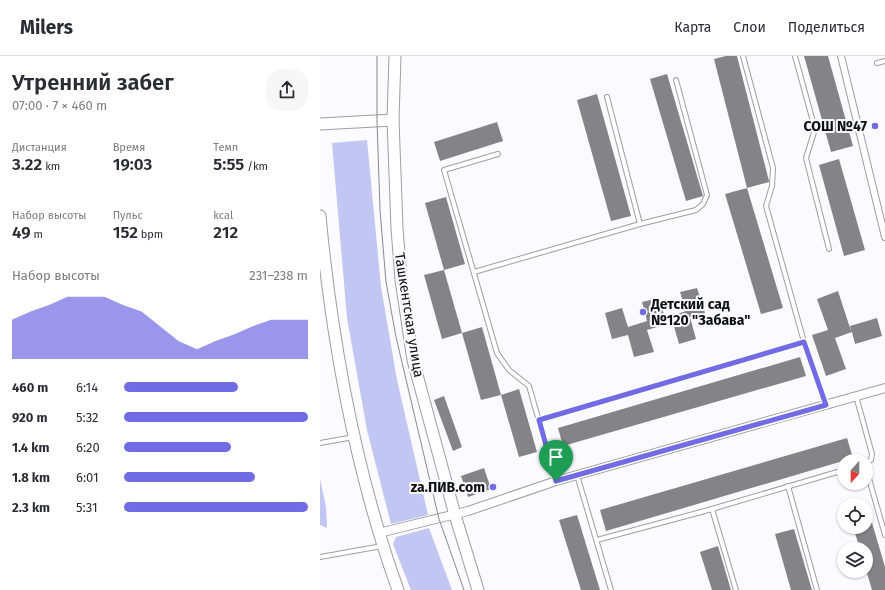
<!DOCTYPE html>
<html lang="ru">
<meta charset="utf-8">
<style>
body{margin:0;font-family:"Fira Sans",sans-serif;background:#f7f7f7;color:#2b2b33;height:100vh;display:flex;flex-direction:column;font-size:15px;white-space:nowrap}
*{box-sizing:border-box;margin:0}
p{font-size:13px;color:#7c7c81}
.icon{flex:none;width:22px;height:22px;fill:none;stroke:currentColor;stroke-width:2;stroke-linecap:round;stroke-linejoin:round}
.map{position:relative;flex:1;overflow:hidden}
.side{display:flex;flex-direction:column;background:#fff;width:320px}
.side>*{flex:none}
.needle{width:26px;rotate:201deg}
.buttons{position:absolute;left:517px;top:398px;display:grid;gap:8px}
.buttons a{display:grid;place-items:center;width:36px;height:36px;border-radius:50%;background:#fff;box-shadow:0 1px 3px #0004;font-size:20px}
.pin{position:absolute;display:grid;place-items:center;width:34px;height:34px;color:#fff;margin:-41px -17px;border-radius:50% 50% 50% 0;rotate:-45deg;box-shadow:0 0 4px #0007}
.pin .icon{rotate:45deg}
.round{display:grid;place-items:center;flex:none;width:42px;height:42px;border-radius:16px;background:#f7f7f7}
.head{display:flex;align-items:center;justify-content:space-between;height:68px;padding:0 12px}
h1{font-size:22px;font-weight:600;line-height:30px}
.figures{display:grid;grid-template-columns:repeat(3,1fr);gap:6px;height:68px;padding:4px 12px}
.figures div{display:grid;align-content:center}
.figures b{font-size:17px;font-weight:600}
.figures small{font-size:11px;font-weight:400}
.figures p{font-size:11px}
.chart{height:112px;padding:8px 12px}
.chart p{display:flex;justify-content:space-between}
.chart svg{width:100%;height:72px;margin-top:4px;fill:#716be5;opacity:.7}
ul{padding:0 12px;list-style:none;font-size:13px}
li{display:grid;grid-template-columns:64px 48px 1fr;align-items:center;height:30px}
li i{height:10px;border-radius:5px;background:#716be5}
header{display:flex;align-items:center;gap:24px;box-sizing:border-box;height:56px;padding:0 20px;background:#fff;border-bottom:1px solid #e1e1e2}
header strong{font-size:19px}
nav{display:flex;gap:22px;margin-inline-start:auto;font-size:14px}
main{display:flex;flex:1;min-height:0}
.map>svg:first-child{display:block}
.green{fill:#c2c6f3}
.building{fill:#838388}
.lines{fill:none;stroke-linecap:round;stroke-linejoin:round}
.service-casing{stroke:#9e9ea3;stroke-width:6}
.pedestrian-casing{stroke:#9e9ea3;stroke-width:8}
.minor-casing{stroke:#9e9ea3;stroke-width:10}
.secondary-casing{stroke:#9e9ea3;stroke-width:13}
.service{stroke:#fff;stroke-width:4}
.pedestrian{stroke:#fff;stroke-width:6}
.minor{stroke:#fff;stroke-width:8}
.secondary{stroke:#fff;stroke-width:11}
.tram{stroke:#8a8a8d;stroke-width:1}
.route-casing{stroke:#fff;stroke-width:8}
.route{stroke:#716be5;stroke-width:5}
.poi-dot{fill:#716be5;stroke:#fafaff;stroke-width:1.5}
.labels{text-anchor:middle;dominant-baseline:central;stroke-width:4;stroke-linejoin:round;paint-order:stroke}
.poi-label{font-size:14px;font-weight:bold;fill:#0e0f10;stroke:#fafaff;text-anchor:end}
.street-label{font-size:14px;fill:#0e0f10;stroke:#fafaff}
</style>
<header>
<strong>Milers</strong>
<nav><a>Карта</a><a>Слои</a><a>Поделиться</a></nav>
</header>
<main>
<section class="side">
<div class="head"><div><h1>Утренний забег</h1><p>07:00 · 7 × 460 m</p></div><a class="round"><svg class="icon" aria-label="share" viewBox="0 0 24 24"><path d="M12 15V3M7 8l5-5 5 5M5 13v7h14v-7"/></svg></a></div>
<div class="figures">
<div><p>Дистанция</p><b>3.22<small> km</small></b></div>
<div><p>Время</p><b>19:03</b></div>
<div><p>Темп</p><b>5:55<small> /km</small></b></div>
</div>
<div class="figures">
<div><p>Набор высоты</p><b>49<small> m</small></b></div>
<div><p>Пульс</p><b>152<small> bpm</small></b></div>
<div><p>kcal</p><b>212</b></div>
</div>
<div class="chart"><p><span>Набор высоты</span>231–238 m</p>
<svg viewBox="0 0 160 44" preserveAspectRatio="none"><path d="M0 44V20L10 15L20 11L30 6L40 6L50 6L60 11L70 15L80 24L90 33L100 38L110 33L120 29L130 24L140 20L150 20L160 20V44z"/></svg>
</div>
<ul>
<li><b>460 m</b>6:14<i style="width:62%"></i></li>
<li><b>920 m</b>5:32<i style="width:100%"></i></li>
<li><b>1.4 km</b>6:20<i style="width:58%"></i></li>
<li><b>1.8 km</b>6:01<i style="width:71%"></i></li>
<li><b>2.3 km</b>5:31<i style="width:100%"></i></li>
</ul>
</section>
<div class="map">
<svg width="565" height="534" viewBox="0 0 565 534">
<rect width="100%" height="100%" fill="#fafaff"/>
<g class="green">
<polygon points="47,84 61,231 77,324 108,459 71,468 47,374 27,262 12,87"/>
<polygon points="0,423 6,451 7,472 0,469"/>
<polygon points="109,472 132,534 91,534 73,488 76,481"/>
</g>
<g class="building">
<polygon points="406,0 417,0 449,125 449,126 427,132 394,3"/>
<polygon points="484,0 508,0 533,90 511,96"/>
<polygon points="347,18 383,140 366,145 330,23"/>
<polygon points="277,38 311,160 291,165 257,44"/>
<polygon points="177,66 183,85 120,105 114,86"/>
<polygon points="519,103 545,194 524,200 499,109"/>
<polygon points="427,132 463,252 441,258 405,138"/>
<polygon points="126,141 145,208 124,214 105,147"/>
<polygon points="124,214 142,277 122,283 104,219"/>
<polygon points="377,232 385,257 370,261 376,283 359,288 351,260 366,255 360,236"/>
<polygon points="518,235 531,275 530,270 557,262 562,280 535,288 532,276 515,282 526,313 506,320 492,279 508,274 497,243"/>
<polygon points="339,242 347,268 327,274 334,296 314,301 308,279 292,283 285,257 302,252 308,271 327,265 322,246"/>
<polygon points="162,271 181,339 161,344 142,277"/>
<polygon points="480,301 486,320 243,390 238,372"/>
<polygon points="199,333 217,396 199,401 181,339"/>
<polygon points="124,340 142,391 133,395 114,344"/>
<polygon points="527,382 533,402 286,475 280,454"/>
<polygon points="164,412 171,433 148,441 141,420"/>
<polygon points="548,453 565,511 565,534 552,534 546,514 546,493 540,493 533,471 546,471 546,454"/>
<polygon points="257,459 280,534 261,534 239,464"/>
<polygon points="474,473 492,534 471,534 455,478"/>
<polygon points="398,490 411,534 392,534 380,496"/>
</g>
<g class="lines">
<defs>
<g id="service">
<polyline points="423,0 453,112 452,130 446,150 484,286 506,349"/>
<polyline points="475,0 495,73 486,102 509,193"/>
<polyline points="557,7 565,5"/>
<polyline points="287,41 320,168"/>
<polyline points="178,98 124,114 177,297 189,314 209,330 236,425"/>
<polyline points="154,216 320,168 376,154 383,148 387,139 356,24"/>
<polyline points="536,340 552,398 551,404 546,407"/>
<polyline points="219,364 484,286"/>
<polyline points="0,387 34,381"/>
<polyline points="546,412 565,479"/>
<polyline points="257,419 291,534"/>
<polyline points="468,430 497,534"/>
<polyline points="392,453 416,534"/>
<polyline points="277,484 392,453 524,414"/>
<polyline points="0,501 62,490"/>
</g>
<polyline id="pedestrian" points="521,0 565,181"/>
<polyline id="minor" points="59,477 148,455 236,425 565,332"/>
<g id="secondary">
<polyline points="75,0 73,64 77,172 81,224 93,304 135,459 158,534"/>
<polyline points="0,68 73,64"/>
<path d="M0 160C12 286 35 414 78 534"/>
</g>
</defs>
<use href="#service" class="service-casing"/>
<use href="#pedestrian" class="pedestrian-casing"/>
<use href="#minor" class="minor-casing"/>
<use href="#secondary" class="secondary-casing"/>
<use href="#service" class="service"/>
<use href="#pedestrian" class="pedestrian"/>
<use href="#minor" class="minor"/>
<use href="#secondary" class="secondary"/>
<polyline class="tram" points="57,0 57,65 60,154 66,226 76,281 119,463 144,534"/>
</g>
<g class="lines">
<defs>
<polygon id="route" points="484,286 506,349 236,425 219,364"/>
</defs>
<use href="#route" class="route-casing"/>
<use href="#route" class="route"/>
</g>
<g class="poi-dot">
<circle cx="555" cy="70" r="4"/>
<circle cx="323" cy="256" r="4"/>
<circle cx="173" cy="431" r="4"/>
</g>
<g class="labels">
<g class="poi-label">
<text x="547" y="70">СОШ №47</text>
<text x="331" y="248" text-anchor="start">Детский сад<tspan x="331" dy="16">№120 "Забава"</tspan></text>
<text x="165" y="431">za.ПИВ.com</text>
</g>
<g class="street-label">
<text transform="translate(89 259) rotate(81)">Ташкентская улица</text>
</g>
</g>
</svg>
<div class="buttons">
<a><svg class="needle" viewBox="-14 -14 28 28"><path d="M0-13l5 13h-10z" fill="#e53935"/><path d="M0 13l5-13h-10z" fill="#7c7c81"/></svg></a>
<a><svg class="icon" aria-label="locate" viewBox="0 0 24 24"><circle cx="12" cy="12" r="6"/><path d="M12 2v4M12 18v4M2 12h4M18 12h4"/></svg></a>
<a><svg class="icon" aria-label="layers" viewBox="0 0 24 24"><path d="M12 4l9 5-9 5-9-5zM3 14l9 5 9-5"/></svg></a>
</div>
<div class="pin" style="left:236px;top:425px;background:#1e9e55"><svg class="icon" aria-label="arrive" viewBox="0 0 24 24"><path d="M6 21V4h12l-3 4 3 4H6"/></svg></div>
</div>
</main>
